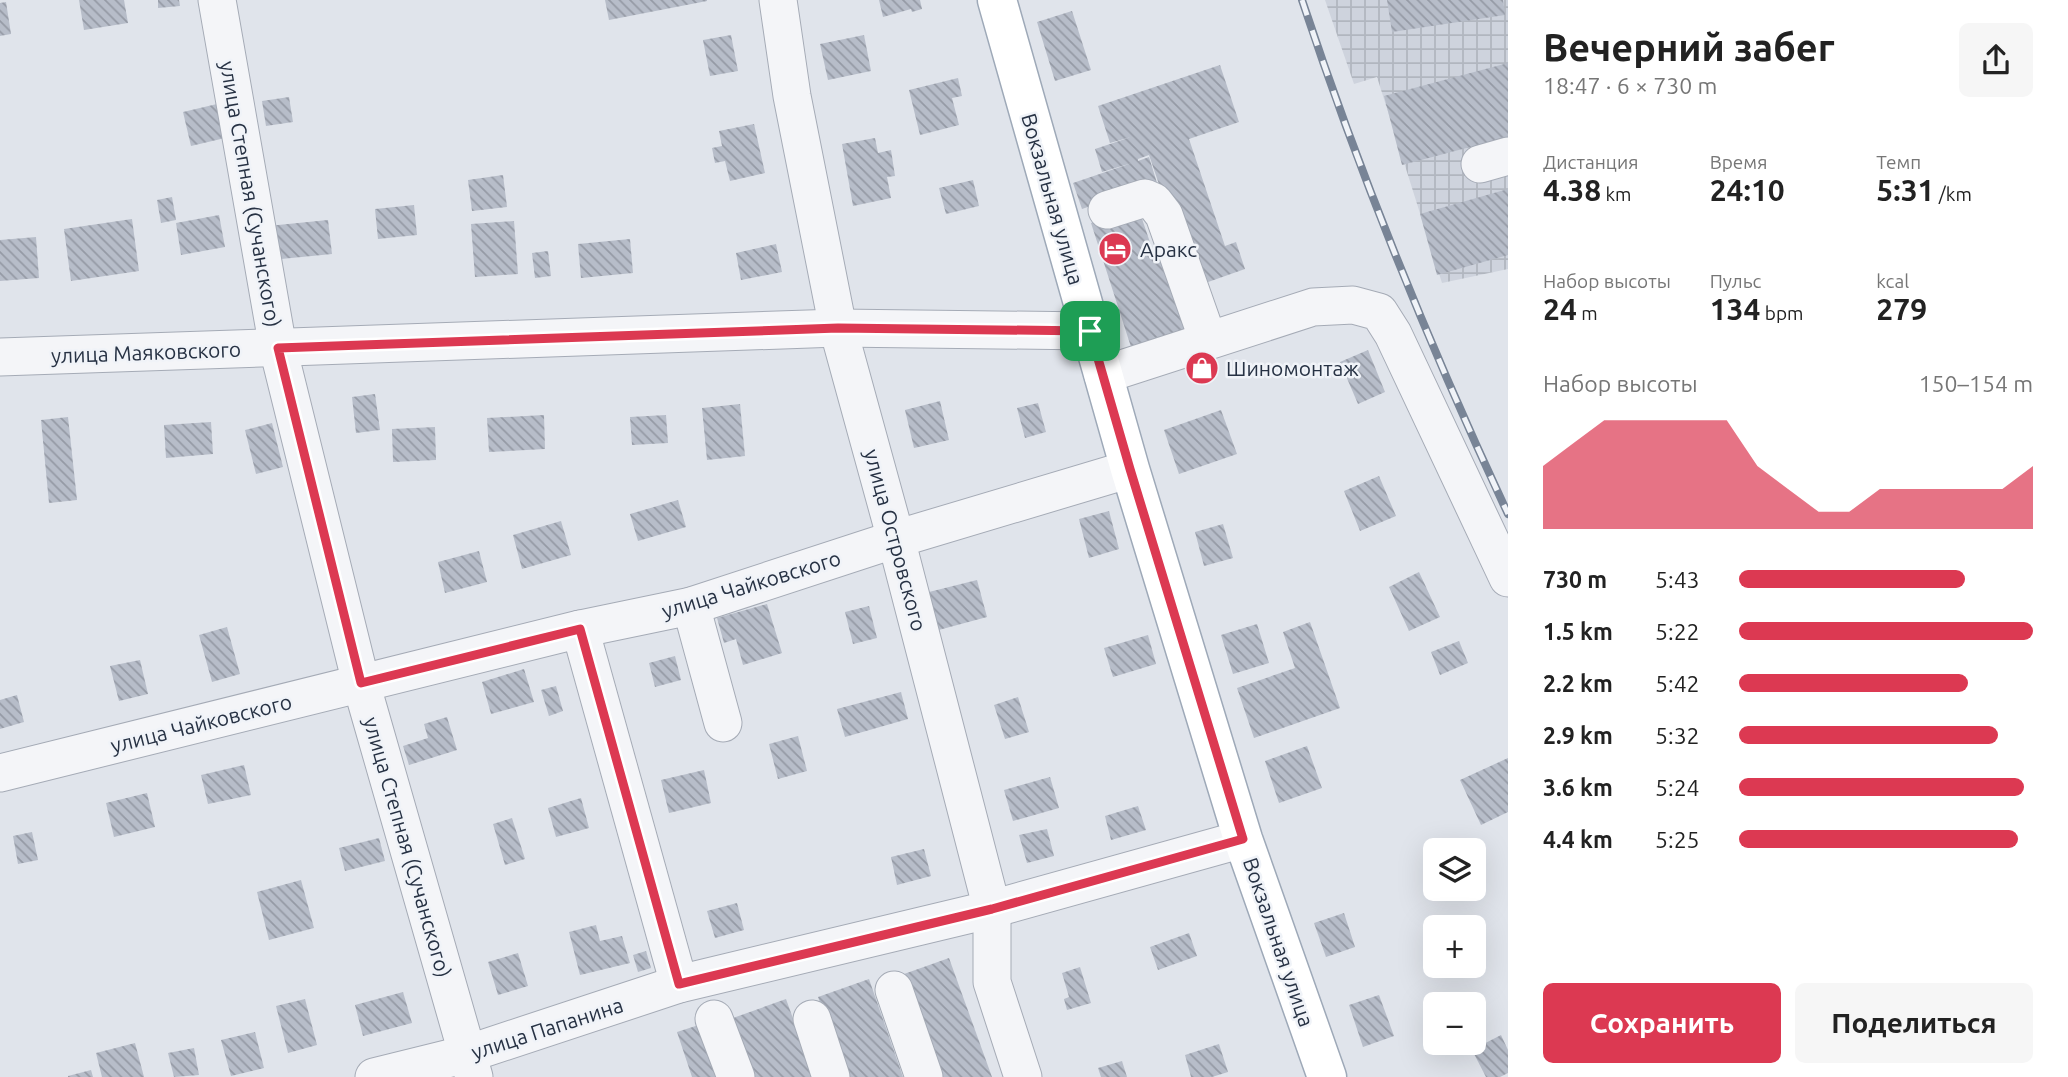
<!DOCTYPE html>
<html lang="ru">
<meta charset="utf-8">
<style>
body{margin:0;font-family:Ubuntu,sans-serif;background:#f6f6f6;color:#222;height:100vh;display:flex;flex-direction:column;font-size:26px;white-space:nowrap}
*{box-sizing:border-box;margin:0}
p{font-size:23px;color:#767676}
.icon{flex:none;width:38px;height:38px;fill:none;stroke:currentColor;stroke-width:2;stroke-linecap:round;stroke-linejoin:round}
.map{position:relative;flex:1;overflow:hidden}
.details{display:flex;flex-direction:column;background:#fff;width:560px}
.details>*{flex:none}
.buttons{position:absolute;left:1423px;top:838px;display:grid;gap:14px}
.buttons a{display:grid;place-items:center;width:63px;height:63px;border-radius:10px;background:#fff;box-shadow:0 7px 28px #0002;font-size:35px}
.pin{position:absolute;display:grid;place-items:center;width:60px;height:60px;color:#fff;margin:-30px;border-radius:14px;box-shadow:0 4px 10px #0006}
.round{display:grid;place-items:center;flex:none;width:74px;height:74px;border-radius:10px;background:#f6f6f6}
.summary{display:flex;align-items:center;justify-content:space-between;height:119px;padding:0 35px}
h1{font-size:38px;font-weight:700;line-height:52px}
.figures{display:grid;grid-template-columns:repeat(3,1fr);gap:10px;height:119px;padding:7px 35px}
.figures div{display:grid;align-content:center}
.figures b{font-size:30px;font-weight:700}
.figures small{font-size:19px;font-weight:400}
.figures p{font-size:19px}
.chart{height:196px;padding:14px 35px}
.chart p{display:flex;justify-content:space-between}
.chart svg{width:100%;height:126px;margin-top:7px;fill:#dc3952;opacity:.7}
.primary-button{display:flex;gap:14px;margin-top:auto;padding:14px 35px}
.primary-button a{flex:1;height:80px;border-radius:10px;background:#dc3952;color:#fff;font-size:28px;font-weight:700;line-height:80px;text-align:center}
.primary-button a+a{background:#f6f6f6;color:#222}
ul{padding:0 35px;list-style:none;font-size:23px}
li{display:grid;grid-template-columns:112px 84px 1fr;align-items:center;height:52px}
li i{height:18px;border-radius:9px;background:#dc3952}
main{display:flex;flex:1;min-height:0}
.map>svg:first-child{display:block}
.industrial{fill:url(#industrial-grid)}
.building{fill:url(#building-back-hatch)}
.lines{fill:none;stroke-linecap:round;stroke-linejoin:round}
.minor-casing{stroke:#a5abb6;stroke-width:39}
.major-casing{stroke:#9ea9b8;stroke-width:41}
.minor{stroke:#f4f5f8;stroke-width:37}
.major{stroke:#fff;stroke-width:38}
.rail-casing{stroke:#788496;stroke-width:8}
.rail{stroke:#f0f3f8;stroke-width:5;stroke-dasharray:16;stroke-linecap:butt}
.route-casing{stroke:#fff;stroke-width:14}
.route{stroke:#dc3952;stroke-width:9}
.labels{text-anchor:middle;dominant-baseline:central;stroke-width:5;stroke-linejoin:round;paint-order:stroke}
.street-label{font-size:21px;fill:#273244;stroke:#f0f3f8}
.poi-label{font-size:21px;fill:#273244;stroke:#f0f3f8;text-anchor:start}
</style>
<main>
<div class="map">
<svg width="1508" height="1077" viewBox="0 0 1508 1077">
<defs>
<pattern id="industrial-grid" width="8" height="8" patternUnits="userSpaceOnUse" patternTransform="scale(1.75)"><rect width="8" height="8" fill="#ced3dd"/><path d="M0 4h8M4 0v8" fill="none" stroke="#b1b6bf"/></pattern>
<pattern id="building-back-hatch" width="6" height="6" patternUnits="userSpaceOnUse" patternTransform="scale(1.75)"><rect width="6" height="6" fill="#b7bdc9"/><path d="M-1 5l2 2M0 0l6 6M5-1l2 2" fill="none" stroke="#959aa5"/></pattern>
</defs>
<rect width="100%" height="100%" fill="#e0e4eb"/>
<polygon class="industrial" points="1325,0 1508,0 1508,269 1442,283 1377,77 1354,84"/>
<g class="building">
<polygon points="79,0 124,0 128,23 84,30"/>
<polygon points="158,0 179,0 180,6 158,8"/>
<polygon points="605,0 707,0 707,1 609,20"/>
<polygon points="879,0 920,0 922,9 912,12 911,9 883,17"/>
<polygon points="1387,0 1503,0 1505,15 1392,32"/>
<polygon points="6,2 11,34 0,36 0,3"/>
<polygon points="1072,11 1091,70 1055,81 1037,22"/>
<polygon points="731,35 738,71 710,76 703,40"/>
<polygon points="864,35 871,71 828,80 820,44"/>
<polygon points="1508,63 1508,137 1402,165 1384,96"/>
<polygon points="1220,65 1239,122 1189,139 1225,246 1236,242 1245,269 1194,287 1149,155 1138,159 1138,161 1149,157 1157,183 1082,209 1073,183 1132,163 1102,172 1095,149 1131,137 1110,143 1098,106"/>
<polygon points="958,78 962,96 952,98 959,125 920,135 909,90"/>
<polygon points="289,97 293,122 266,126 262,101"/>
<polygon points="217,104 225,138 191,146 183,112"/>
<polygon points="754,124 765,173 730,181 725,161 715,163 712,148 722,146 719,131"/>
<polygon points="875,138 878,153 891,150 895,176 887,177 891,198 853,206 842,144"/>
<polygon points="503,175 507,207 472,211 468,180"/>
<polygon points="973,180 979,206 946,214 939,188"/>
<polygon points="1508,189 1508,255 1437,275 1420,214"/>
<polygon points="172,197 176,220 161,223 157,200"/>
<polygon points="414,205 417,235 378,239 375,209"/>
<polygon points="1138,207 1157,263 1170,259 1192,327 1131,347 1091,223"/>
<polygon points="219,215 225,247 181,255 176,223"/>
<polygon points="132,219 139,271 71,281 64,229"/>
<polygon points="328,220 332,254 271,260 268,226"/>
<polygon points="514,221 518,274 475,277 471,224"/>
<polygon points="36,237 39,278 0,281 0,240"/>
<polygon points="630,239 633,273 581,278 578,244"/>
<polygon points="776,244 782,272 741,280 736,253"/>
<polygon points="548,251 551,276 535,278 532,253"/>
<polygon points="1368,350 1385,392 1358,404 1340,362"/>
<polygon points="1213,353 1218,372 1196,379 1191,359"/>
<polygon points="375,394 380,430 356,433 352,397"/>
<polygon points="940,401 949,440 914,448 905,410"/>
<polygon points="1038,403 1046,432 1025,438 1017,408"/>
<polygon points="740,404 745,456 707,460 702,408"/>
<polygon points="1221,410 1237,454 1179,474 1164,430"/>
<polygon points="544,415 545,449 489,452 487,418"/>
<polygon points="666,415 668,443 632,445 630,417"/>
<polygon points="68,417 77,500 49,503 41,420"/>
<polygon points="211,422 213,454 166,458 164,425"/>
<polygon points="272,423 283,467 256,474 245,430"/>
<polygon points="435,427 436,460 393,462 392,429"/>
<polygon points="1379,476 1396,516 1360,531 1344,491"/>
<polygon points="678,500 686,527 638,541 630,514"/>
<polygon points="1109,511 1119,549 1089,558 1079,519"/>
<polygon points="561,521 571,555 522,569 513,535"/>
<polygon points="1223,524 1233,558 1204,566 1195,532"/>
<polygon points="479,551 487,582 445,593 438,562"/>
<polygon points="1419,572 1440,617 1409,631 1389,587"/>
<polygon points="977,580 987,617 935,631 925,593"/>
<polygon points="767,604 782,653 743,665 736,639 724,643 717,618"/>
<polygon points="869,606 877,638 853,644 845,612"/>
<polygon points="1310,622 1340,708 1254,738 1237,688 1295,668 1283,632"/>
<polygon points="1257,624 1269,663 1233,674 1221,635"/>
<polygon points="227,627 240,674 212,682 199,635"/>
<polygon points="1148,635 1156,664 1113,677 1104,648"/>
<polygon points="1459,641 1468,663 1440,675 1431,652"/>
<polygon points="675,656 681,680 655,687 649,663"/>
<polygon points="140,660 148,694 119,701 110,666"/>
<polygon points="524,669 534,702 491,714 482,682"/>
<polygon points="556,686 563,711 549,716 541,690"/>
<polygon points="901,692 908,719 845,737 837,709"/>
<polygon points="17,695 24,722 0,729 0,700"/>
<polygon points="1018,697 1029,732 1005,739 994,705"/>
<polygon points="447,717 457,750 409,765 403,746 428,738 424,724"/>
<polygon points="798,736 807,771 778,779 769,744"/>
<polygon points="1307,746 1322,788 1279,803 1265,761"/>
<polygon points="1508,758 1508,812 1481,825 1460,780"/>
<polygon points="244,765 251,795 208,804 201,775"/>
<polygon points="704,770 711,803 669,813 661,780"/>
<polygon points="1050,777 1059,808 1013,821 1004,790"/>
<polygon points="147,793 155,827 114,837 106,803"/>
<polygon points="581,798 589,828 556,837 548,808"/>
<polygon points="1138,806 1146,830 1111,840 1105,816"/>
<polygon points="512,818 525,859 505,865 493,824"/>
<polygon points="1047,829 1054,856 1027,863 1019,835"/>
<polygon points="32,832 38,860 18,864 13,836"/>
<polygon points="379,838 385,861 345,871 339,848"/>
<polygon points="924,849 931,876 897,885 891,857"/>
<polygon points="301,880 314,928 269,940 257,892"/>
<polygon points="737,903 744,930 715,938 707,911"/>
<polygon points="1344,913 1355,947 1326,957 1314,923"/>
<polygon points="596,925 600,941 622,936 630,963 580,975 569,932"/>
<polygon points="1189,933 1197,956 1158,970 1150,947"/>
<polygon points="646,951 651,968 638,972 633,955"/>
<polygon points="518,953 528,986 498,995 488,962"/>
<polygon points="949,958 992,1077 941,1077 904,974"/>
<polygon points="1080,967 1091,1003 1067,1010 1064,999 1069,997 1062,973"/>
<polygon points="869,979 903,1077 846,1077 818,997"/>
<polygon points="403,992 412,1023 363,1036 355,1005"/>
<polygon points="1379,995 1394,1036 1363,1047 1349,1005"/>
<polygon points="305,999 317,1045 288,1053 276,1006"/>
<polygon points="786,999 814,1077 755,1077 733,1018"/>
<polygon points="708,1022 726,1077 692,1077 677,1032"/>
<polygon points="255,1032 264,1068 231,1076 221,1040"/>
<polygon points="1501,1035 1508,1050 1508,1073 1500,1077 1486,1077 1472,1050"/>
<polygon points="135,1043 144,1077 102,1077 96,1053"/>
<polygon points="1219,1044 1228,1072 1212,1077 1191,1077 1185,1055"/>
<polygon points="194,1048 199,1075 174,1077 168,1053"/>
<polygon points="1122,1061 1127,1077 1101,1077 1098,1068"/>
<polygon points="91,1070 93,1077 68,1077 68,1076"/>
</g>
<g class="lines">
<defs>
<g id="minor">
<polyline points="217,0 278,348 361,683 474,1077"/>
<polyline points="778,0 792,96 838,328 896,539 992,909 992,982 1023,1077"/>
<polyline points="1480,164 1508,156"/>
<polyline points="1107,210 1145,198 1154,202 1164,215 1208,340"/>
<polyline points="0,357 838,328 1090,331"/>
<polyline points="1103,375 1313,307 1353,305 1379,312 1393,334 1508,578"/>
<polyline points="691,606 723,723"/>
<polyline points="580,629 679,984"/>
<polyline points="0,773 580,629 691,606 896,539 1130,469"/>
<polyline points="894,990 924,1077"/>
<polyline points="714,1019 736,1077"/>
<polyline points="812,1019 831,1077"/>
<polyline points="374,1077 467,1054 679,984 992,909 1243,839"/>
</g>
<polyline id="major" points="997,0 1130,469 1243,839 1327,1077"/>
</defs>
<use href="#minor" class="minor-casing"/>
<use href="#major" class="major-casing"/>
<use href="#minor" class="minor"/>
<use href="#major" class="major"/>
<defs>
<path id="rail" d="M1302 0C1360 175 1430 347 1508 514"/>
</defs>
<use href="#rail" class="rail-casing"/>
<use href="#rail" class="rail"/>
</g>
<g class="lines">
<defs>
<polygon id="route" points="838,328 1090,331 1130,469 1243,839 992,909 679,984 580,629 361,683 278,348"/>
</defs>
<use href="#route" class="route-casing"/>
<use href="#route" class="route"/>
</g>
<defs>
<symbol id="hotel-disc" viewBox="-11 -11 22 22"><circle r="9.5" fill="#dc3952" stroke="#f0f3f8"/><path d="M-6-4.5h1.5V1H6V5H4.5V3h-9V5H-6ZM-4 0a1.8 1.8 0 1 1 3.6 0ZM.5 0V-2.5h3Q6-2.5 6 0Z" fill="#fff"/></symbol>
<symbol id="shop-disc" viewBox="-11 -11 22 22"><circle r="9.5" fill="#dc3952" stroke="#f0f3f8"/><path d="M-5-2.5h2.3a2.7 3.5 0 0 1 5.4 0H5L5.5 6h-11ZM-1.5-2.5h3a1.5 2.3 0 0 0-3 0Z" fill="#fff"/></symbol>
</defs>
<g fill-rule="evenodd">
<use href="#hotel-disc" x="1096" y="230" width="38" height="38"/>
<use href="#shop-disc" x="1183" y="349" width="38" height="38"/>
</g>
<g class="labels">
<g class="street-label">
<text transform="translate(251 194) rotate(80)">улица Степная (Сучанского)</text>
<text transform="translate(1053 199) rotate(74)">Вокзальная улица</text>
<text transform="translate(146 352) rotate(-2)">улица Маяковского</text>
<text transform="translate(896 540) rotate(75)">улица Островского</text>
<text transform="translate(751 584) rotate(-17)">улица Чайковского</text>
<text transform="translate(201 723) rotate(-14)">улица Чайковского</text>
<text transform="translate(408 847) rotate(74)">улица Степная (Сучанского)</text>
<text transform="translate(1279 942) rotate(71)">Вокзальная улица</text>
<text transform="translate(547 1028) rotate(-18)">улица Папанина</text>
</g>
<g class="poi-label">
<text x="1140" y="249">Аракс</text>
<text x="1226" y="368">Шиномонтаж</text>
</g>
</g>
</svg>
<div class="buttons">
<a><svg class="icon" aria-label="layers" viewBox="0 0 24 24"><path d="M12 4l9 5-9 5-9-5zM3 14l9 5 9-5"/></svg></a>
<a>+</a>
<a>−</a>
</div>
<div class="pin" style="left:1090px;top:331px;background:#1e9e55"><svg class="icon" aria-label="arrive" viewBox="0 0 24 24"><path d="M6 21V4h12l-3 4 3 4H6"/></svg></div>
</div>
<section class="details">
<div class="summary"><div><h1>Вечерний забег</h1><p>18:47 · 6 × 730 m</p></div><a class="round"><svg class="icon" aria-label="share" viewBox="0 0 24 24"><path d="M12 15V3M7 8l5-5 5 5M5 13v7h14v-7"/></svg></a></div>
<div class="figures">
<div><p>Дистанция</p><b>4.38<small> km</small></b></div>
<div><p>Время</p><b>24:10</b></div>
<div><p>Темп</p><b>5:31<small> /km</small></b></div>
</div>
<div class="figures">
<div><p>Набор высоты</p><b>24<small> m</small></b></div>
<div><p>Пульс</p><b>134<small> bpm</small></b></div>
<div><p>kcal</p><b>279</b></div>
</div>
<div class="chart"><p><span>Набор высоты</span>150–154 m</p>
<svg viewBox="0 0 160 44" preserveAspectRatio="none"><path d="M0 44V22L10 14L20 6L30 6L40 6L50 6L60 6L70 22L80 30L90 38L100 38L110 30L120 30L130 30L140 30L150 30L160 22V44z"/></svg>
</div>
<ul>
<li><b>730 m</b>5:43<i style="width:77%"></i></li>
<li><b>1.5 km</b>5:22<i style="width:100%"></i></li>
<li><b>2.2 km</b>5:42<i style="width:78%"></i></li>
<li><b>2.9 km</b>5:32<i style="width:88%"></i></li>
<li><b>3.6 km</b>5:24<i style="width:97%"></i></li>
<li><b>4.4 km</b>5:25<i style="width:95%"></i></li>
</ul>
<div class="primary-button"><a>Сохранить</a><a>Поделиться</a></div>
</section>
</main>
